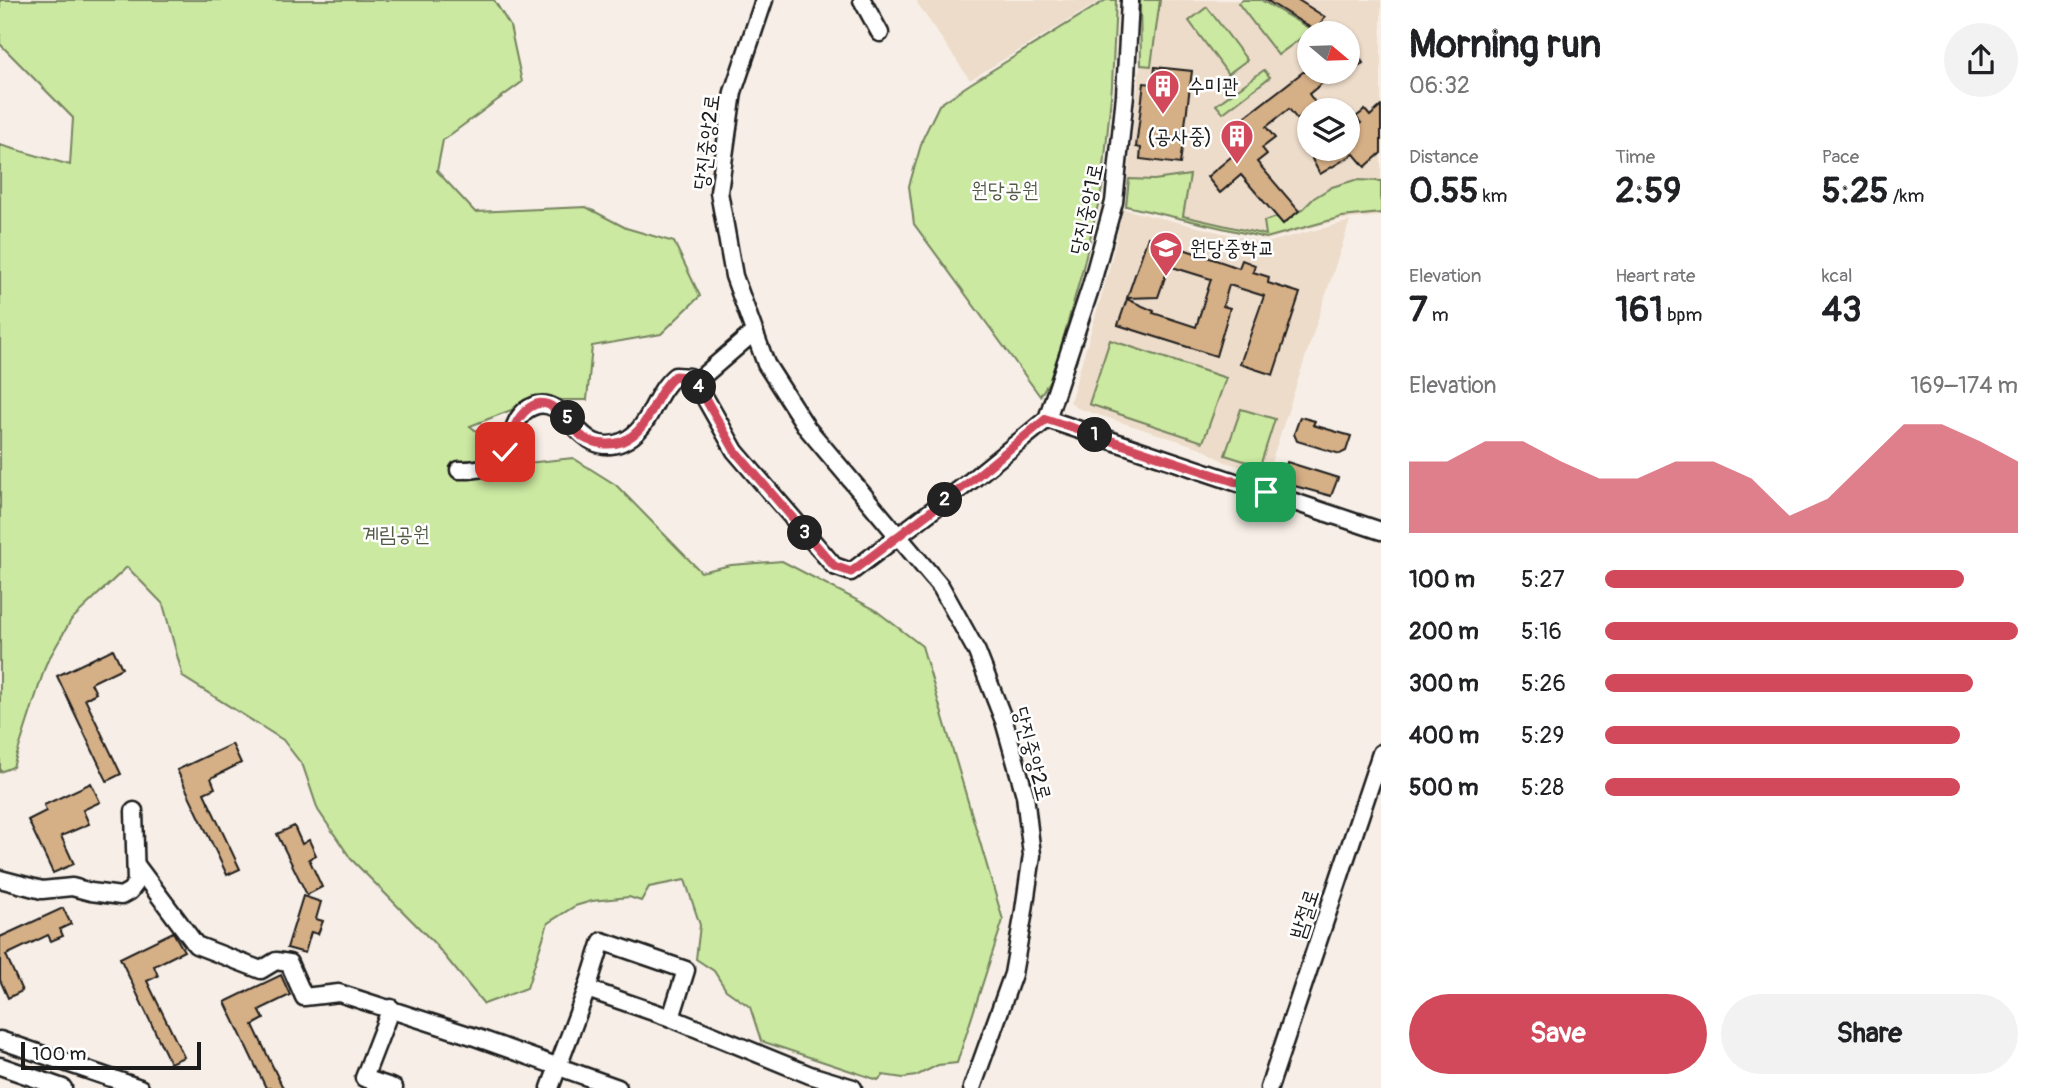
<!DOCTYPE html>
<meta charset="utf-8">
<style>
body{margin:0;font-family:Pangolin,"Poor Story",sans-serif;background:#f2f2f2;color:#202124;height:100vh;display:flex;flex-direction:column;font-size:26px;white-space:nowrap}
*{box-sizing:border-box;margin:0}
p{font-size:23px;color:#757577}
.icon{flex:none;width:38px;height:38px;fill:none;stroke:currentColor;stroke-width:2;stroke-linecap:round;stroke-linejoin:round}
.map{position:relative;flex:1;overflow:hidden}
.sheet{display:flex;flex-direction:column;background:#fff;width:665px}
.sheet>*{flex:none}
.needle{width:46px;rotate:109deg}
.buttons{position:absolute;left:1297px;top:21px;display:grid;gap:14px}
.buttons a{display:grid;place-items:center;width:63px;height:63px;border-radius:50%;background:#fff;box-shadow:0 2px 5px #0004;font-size:35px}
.scale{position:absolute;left:21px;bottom:18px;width:180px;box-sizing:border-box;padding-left:7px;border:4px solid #1c1c1c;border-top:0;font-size:19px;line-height:24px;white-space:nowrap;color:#1c1c1c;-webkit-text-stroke:5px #fff;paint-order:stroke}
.pin{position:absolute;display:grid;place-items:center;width:60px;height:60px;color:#fff;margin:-30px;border-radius:14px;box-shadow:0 4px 10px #0006}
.km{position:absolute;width:35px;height:35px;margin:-18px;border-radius:50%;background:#222;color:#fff;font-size:19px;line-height:35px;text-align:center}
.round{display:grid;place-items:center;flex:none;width:74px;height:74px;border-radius:37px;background:#f2f2f2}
.headline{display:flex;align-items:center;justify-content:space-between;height:119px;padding:0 28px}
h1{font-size:38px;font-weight:700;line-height:52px}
.figures{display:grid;grid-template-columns:repeat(3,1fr);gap:10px;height:119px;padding:7px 28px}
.figures div{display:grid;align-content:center}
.figures b{font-size:35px;font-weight:700}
.figures small{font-size:19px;font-weight:400}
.figures p{font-size:19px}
.chart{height:196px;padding:14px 28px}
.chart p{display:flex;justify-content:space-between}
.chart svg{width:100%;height:126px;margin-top:7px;fill:#d1495b;opacity:.7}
.action{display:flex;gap:14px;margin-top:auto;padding:14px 28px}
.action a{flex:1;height:80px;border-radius:42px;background:#d1495b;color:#fff;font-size:28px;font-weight:700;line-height:80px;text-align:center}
.action a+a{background:#f2f2f2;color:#202124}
ul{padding:0 28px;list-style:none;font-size:23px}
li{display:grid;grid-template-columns:112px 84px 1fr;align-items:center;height:52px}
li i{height:18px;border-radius:9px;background:#d1495b}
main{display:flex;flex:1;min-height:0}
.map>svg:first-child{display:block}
.built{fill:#eddcca;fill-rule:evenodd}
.green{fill:#cbe9a1;stroke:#74825e;stroke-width:2}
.building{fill:#d5af86;stroke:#1c1c1c;stroke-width:2}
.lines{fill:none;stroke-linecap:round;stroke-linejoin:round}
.minor-casing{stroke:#1c1c1c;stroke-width:21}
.minor{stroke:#fff;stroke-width:16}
.route-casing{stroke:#fff;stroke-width:14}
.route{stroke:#d1495b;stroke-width:9}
.labels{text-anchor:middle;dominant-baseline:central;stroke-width:5;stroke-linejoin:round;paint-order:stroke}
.poi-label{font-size:21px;fill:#1c1c1c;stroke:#fff;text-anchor:start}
.street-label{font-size:21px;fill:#1c1c1c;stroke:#fff}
.park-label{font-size:21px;fill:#515a44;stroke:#fff}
</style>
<main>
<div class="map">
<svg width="1381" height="1088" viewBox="0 0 1381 1088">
<rect width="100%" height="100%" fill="#f7efe7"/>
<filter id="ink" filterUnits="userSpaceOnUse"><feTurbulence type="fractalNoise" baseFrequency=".0143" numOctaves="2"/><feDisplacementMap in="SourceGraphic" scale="14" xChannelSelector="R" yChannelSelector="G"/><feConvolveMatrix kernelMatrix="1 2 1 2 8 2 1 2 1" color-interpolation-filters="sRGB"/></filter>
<g filter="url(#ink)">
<g class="built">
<polygon points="918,0 1102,0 970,80 917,3"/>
<path d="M1139 0H1381V216L1341 220 1267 240 1125 207 1140 65ZM1309 33H1348V72H1309ZM1309 110H1348V149H1309Z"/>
<polygon points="1123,209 1265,243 1350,221 1269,469 1261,473 1225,462 1201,448 1077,408 1070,402 1109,270"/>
</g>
<g class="green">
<polygon points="0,0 494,0 510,26 522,82 443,140 437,171 475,212 586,207 626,228 674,242 700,296 661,334 592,346 587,400 545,400 519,407 470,426 518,464 573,458 616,485 701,572 731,565 782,561 874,609 922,646 1003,920 957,1063 938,1065 916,1076 903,1078 883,1075 878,1080 761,1041 750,1007 726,990 714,971 696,959 700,925 685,880 649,887 641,901 629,897 592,901 575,906 548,923 527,988 484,1004 434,943 351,859 318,810 303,766 283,740 183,677 163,604 127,567 71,620 46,664 13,767 0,772 0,145 70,165 73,118 0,44"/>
<polygon points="1106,0 1116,0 1112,86 1102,188 1082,272 1053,375 1040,396 914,224 909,186 923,138 939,105 970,84"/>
<polygon points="1140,0 1160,0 1151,66 1141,65"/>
<polygon points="1243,0 1261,0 1312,30 1278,55 1238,3"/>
<polygon points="1207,7 1247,60 1228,74 1189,21"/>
<polygon points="1264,70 1270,77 1223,113 1216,105"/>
<polygon points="1190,175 1183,216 1266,235 1264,221 1302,210 1314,198 1332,187 1355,180 1381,181 1381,213 1342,217 1266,238 1126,206 1129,179 1154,180"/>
<polygon points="1110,340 1226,378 1203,442 1089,404"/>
<polygon points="1241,409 1275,419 1260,466 1225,455"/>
</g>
<g class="building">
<polygon points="1266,0 1298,0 1325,17 1316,31"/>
<polygon points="1348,41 1363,63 1348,74"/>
<polygon points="1155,67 1192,71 1180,164 1140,159 1141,148 1136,147 1144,83 1153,84"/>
<polygon points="1303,72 1336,72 1309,94 1316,104 1297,119 1289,109 1266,127 1275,138 1262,148 1267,154 1257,162 1299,211 1283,224 1241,175 1220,193 1207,177 1243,147 1228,130"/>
<polygon points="1381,106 1381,153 1365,167 1354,154 1320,174 1312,159 1328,149 1348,149 1348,135 1361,123 1356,117 1365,110 1370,116"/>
<polygon points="1148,237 1239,268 1242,260 1255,265 1253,272 1269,277 1268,283 1300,293 1273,375 1240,364 1264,296 1229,285 1223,306 1230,308 1216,356 1118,325 1127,299 1154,311 1153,313 1196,327 1211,279 1169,266 1158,297 1127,298"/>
<polygon points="1300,417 1315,421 1313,425 1351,436 1346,451 1340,454 1297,441 1294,434"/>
<polygon points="1287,462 1338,478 1331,496 1280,482"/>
<polygon points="113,649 122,668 91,683 96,693 85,699 121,774 107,781 57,676"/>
<polygon points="232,744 241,763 211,778 215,788 204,793 240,869 227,875 177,770"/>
<polygon points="91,783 100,802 83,810 89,824 61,836 74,864 53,873 28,820 46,811 44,805"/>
<polygon points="294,826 302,844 309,840 316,855 309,859 322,887 307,895 277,834"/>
<polygon points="303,896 321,902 316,919 323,921 318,934 311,932 305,953 287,948"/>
<polygon points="63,908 71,924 60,929 63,936 51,941 48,935 6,955 22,991 8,998 0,980 0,937"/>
<polygon points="173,932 184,951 154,966 158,976 147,981 184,1057 170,1063 120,958"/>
<polygon points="281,975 290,995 259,1010 264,1019 253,1025 283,1088 266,1088 225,1002"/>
</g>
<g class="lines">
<defs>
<g id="minor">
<polyline points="764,0 733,92 719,192 734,276 766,364 807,428 941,587 977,652 1004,721 1025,795 1032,855 1023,917 1013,974 972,1088"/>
<polyline points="862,0 880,33"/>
<polyline points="754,332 696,382 735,451 834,566 851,572 972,480 1047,419"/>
<polyline points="1047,419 1091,286 1114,202 1125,95 1130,0"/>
<polyline points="1047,419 1381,531"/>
<path d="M459 470C528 472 498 419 534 406 569 394 578 460 622 442 652 429 652 395 675 376L690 377 696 382"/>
<polyline points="137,866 196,945 261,970 276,961 289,963 304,997 339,993 475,1037 618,1088"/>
<polyline points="0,879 42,890 72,887 91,892 121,896 130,891 136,883 134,811"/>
<polyline points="587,989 602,941 686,970 671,1018"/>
<polyline points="391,1008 364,1078 394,1088"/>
<polyline points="0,1040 140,1088"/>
<polyline points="0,1066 63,1088"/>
<polyline points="550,1088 587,989 671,1018 810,1075 853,1088"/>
<polyline points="1269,1088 1381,753"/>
</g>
</defs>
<use href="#minor" class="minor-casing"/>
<use href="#minor" class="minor"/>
</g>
</g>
<g class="lines" filter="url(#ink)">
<defs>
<path id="route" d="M505 452C511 441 512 427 520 417 548 381 566 425 584 438 594 444 611 446 621 442 652 430 652 395 675 376L690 377 696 382 735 451 834 566 851 572 972 480 1046 419 1266 492"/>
</defs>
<use href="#route" class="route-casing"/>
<use href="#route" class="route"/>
</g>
<defs>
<symbol id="building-pin" viewBox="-11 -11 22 30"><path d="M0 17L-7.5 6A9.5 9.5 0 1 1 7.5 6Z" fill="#d1495b" stroke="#fff"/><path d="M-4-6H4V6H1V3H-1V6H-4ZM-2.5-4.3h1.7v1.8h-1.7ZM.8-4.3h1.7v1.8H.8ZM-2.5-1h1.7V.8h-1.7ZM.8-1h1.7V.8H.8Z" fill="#fff"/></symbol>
<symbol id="school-pin" viewBox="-11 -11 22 30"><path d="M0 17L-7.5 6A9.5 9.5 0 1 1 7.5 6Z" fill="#d1495b" stroke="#fff"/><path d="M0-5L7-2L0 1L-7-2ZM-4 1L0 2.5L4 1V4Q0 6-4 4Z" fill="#fff"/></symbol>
</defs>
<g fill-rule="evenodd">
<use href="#building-pin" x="1144" y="67" width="38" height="52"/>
<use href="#building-pin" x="1218" y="117" width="38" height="52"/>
<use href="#school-pin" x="1147" y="229" width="38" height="52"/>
</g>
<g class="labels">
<g class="poi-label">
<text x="1188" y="86">수미관</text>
<text x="1212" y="136" text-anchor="end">(공사중)</text>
<text x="1190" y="248">원당중학교</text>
</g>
<g class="street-label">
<text transform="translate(707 142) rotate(-83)">당진중앙2로</text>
<text transform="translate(1087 209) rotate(-78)">당진중앙1로</text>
<text transform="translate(1032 754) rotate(75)">당진중앙2로</text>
<text transform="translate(1305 914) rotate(-72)">밤절로</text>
</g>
<g class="park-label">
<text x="1005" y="190">원당공원</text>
<text x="396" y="534">계림공원</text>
</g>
</g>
</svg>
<div class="buttons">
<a><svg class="needle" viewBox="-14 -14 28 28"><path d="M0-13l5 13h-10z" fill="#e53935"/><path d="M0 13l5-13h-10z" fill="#757577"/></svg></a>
<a><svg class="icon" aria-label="layers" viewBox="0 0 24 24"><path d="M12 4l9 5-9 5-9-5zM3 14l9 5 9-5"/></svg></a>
</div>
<div class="scale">100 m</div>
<div class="pin" style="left:1266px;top:492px;background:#1e9e55"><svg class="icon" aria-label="arrive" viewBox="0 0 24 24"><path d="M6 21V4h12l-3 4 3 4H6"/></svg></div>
<div class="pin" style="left:505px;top:452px;background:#d93025"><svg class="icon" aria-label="check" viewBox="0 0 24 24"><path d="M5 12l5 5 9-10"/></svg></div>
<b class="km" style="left:1095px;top:435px">1</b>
<b class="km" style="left:945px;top:500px">2</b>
<b class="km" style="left:805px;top:533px">3</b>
<b class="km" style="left:699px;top:387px">4</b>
<b class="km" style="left:568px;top:418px">5</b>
</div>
<section class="sheet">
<div class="headline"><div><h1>Morning run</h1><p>06:32</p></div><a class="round"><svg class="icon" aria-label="share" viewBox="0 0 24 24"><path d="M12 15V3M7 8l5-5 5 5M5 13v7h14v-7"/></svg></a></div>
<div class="figures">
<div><p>Distance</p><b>0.55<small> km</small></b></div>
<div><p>Time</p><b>2:59</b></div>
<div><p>Pace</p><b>5:25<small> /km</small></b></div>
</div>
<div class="figures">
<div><p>Elevation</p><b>7<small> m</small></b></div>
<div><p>Heart rate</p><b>161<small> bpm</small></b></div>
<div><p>kcal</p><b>43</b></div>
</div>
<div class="chart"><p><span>Elevation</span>169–174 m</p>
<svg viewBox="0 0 160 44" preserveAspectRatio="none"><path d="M0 44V19L10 19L20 12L30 12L40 19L50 25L60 25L70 19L80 19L90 25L100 38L110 32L120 19L130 6L140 6L150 12L160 19V44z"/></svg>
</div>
<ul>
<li><b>100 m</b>5:27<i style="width:87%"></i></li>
<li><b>200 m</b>5:16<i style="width:100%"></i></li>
<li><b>300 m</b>5:26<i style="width:89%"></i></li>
<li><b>400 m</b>5:29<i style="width:86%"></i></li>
<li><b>500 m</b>5:28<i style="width:86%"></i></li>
</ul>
<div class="action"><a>Save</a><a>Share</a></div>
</section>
</main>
